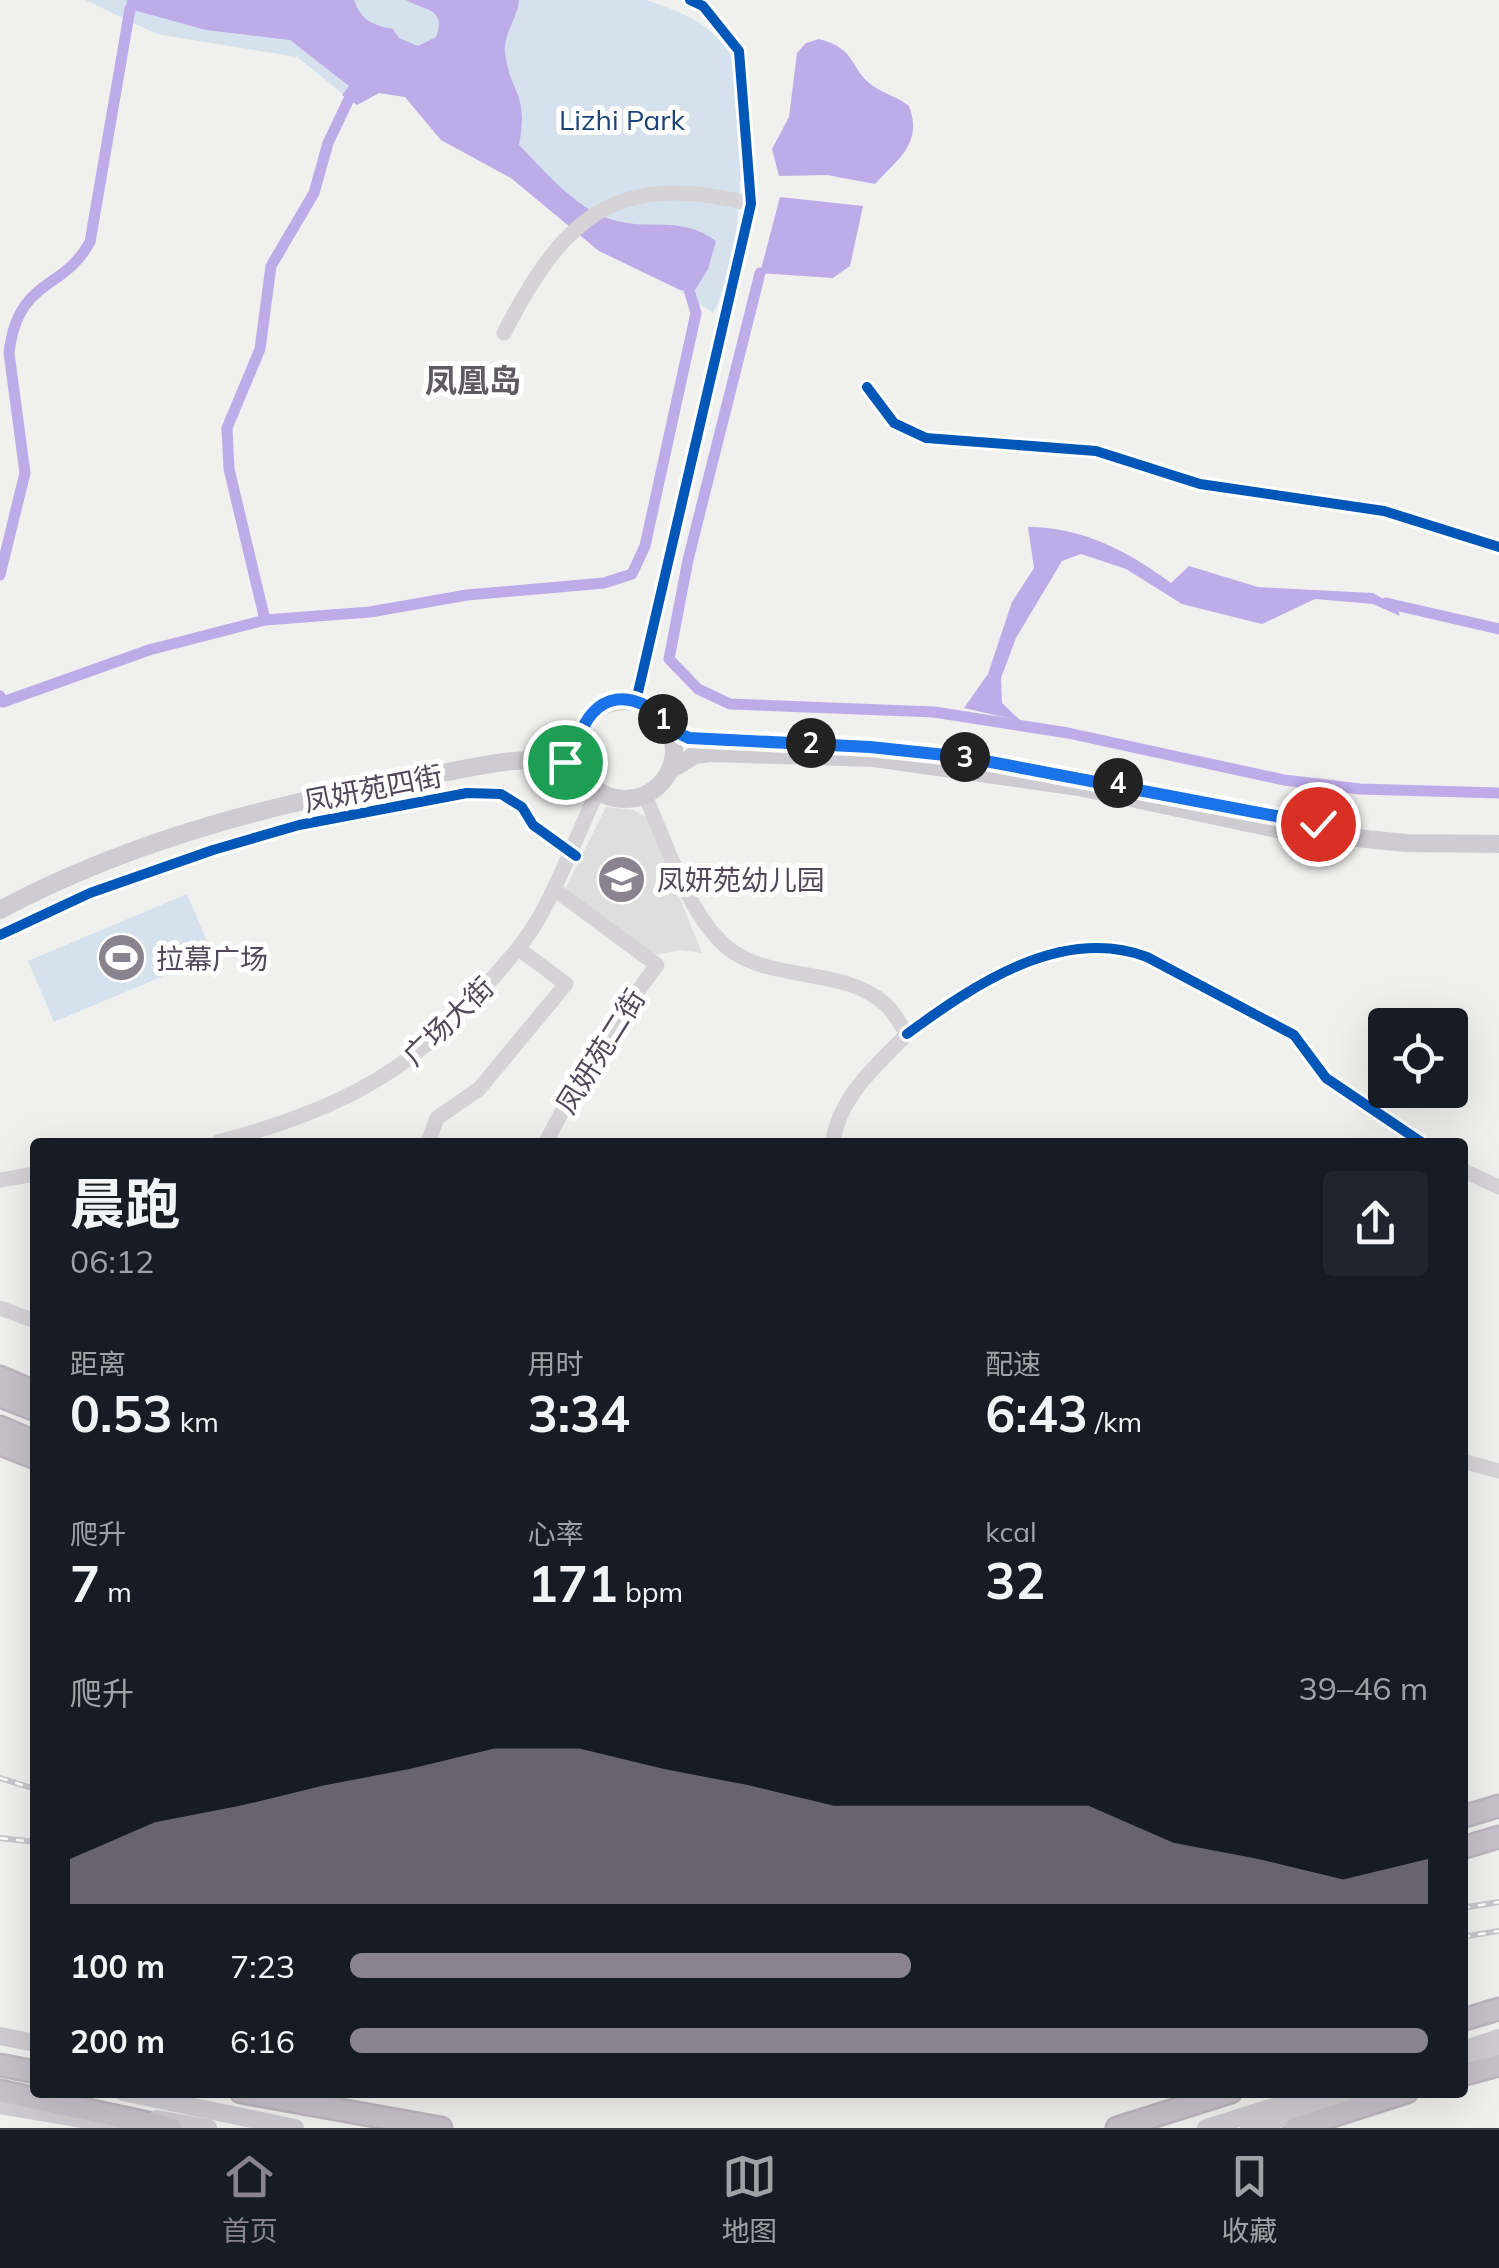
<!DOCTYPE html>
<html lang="zh">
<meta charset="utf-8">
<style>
body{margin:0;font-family:Mulish,"Noto Sans SC",sans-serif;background:#20242c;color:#f1f3f6;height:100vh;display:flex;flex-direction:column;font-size:38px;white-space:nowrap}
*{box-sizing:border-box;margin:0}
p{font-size:32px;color:#9ea1a6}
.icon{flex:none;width:55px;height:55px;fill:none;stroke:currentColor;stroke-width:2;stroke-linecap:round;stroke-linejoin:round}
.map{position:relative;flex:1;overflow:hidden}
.drawer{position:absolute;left:30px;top:1138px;width:1438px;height:960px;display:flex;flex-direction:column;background:#171b24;border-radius:10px;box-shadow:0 10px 40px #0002}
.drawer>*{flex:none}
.buttons{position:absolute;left:1368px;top:1008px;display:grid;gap:20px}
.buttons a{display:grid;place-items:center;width:100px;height:100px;border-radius:10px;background:#171b24;box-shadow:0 10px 40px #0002;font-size:50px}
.pin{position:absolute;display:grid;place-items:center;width:85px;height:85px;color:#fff;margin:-42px;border:5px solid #fff;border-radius:50%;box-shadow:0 2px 10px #0007}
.km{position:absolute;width:50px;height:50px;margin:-25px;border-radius:50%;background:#222;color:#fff;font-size:28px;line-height:50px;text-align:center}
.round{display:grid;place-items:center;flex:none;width:105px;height:105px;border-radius:10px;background:#20242c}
.headline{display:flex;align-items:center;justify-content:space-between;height:170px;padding:0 40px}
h1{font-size:55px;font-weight:700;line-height:75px}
.figures{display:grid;grid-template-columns:repeat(3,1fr);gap:15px;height:170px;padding:10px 40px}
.figures div{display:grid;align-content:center}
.figures b{font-size:50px;font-weight:700}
.figures small{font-size:28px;font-weight:400}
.figures p{font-size:28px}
.chart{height:280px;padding:20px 40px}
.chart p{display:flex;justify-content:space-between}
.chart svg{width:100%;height:180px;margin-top:10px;fill:#89838f;opacity:.7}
ul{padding:0 40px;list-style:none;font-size:32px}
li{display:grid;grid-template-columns:160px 120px 1fr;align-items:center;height:75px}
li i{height:25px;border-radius:12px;background:#89838f}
.tab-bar{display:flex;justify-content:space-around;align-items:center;height:140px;border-top:2px solid #363941;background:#171b24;font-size:28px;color:#9ea1a6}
.tab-bar a{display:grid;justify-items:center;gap:5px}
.tab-bar .selected{color:#89838f}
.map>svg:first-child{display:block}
.education{fill:#dfdedf}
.green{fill:#d5e2ed}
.water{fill:#beace9}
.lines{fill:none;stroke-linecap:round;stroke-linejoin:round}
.canal{stroke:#beace9;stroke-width:11}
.highway-casing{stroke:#bbb5be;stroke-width:25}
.minor{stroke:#d6d3d7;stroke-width:15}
.major{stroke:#cfccd1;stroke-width:18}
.highway{stroke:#c6c0ca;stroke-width:20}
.rail-casing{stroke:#c8c6ca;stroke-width:6}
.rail{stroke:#fff;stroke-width:2.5;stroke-dasharray:8;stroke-linecap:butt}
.cycleway-casing{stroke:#fff;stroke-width:16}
.cycleway{stroke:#0057b8;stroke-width:10}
.route-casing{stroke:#fff;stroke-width:20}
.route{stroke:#1a73e8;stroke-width:12}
.labels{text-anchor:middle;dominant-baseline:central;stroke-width:10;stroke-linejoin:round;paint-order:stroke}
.park-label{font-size:28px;fill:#1c4378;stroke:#fff}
.street-label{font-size:28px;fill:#52485b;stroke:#fff}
.poi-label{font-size:28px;fill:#52485b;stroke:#fff;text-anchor:start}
.quarter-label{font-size:32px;font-weight:bold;fill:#605b63;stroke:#fff}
</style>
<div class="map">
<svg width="1499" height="2128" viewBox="0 0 1499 2128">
<rect width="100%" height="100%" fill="#f0f0ef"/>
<polygon class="education" points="606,807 633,810 648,818 702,953 680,950 655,955 567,895 566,887"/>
<g class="green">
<path d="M85 0H646C686 13 715 25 736 64 747 83 740 205 736 232 733 258 725 290 713 313L658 276 599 251 511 178 441 140 405 97 379 93 357 105 297 57 157 34Z"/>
<polygon points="187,894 213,955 54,1022 28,961"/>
</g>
<g class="water">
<path d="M127 0H354C362 21 372 25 393 29L399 38 418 46 436 37C447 8 425 11 406 0H519C518 18 503 33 505 53 511 96 529 92 519 145 544 170 575 208 610 219 648 232 679 214 716 241L708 269 695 290H680L599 251 511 178 441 140 405 97 379 93 357 105 342 95 349 86 290 40 206 30 126 8Z"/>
<path d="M819 39C858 49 849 69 873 86 885 94 898 97 909 106 923 143 899 158 875 184L827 175 779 176 772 149 789 117 797 53 806 43Z"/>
<polygon points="780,197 863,206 850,266 833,278 760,273"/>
<path d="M1028 527C1082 527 1128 551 1171 583L1189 566 1258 587 1373 593 1397 607 1400 616 1373 604 1315 599 1262 624 1182 604 1126 569 1081 554 1062 561 1016 638 1001 678 1002 703 1021 721 964 708 988 674 1012 602 1034 568Z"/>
</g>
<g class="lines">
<g class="canal">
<polyline points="760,273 688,560 669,659 698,689 730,704 934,712 1068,733 1284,780 1360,789 1499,793"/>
<path d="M0 575 25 473 9 353C18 277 63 292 90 242L130 9"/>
<polyline points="1386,603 1499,629"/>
<polyline points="265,620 229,469 227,428 260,349 271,266 314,193 328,143 348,101"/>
<polyline points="0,696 3,702 149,650 265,620 370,612 467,595 604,583 632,574 645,546 696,313 689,290"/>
</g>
<defs>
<g id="highway">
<polyline points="0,1377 35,1392"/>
<polyline points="0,1396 35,1410"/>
<polyline points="0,1427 35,1442"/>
<polyline points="0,1444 35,1458"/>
<polyline points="1462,1817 1499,1806"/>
<polyline points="1462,1848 1499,1837"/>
<polyline points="1462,2020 1499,2009"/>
<polyline points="0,2065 35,2072"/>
<polyline points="1462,2075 1499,2065"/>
<polyline points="0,2091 171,2128"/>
<polyline points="241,2092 441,2128"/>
<polyline points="1117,2128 1231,2092"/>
<polyline points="1295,2128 1407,2092"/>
</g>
</defs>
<use href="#highway" class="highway-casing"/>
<g class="minor">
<path d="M504 333C563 218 615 169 751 204"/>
<polyline points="867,387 894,423 926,438 1096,451 1200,484 1384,511 1499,547"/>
<polyline points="636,701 751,204 739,51 703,6 690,0"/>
<path d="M645 796C666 842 684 903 719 940 761 985 839 964 884 1003 893 1010 900 1024 907 1034 876 1066 839 1097 833 1142"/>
<polyline points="0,935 90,893 213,850 299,825 467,793 501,794 522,807 533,825 576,856"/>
<path d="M907 1034C974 985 1061 925 1147 957L1294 1035 1326 1078 1421 1142"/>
<path d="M218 1142C331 1112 406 1077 484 988 504 965 525 943 540 916 562 877 578 832 598 791"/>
<polyline points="428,1142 437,1118 479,1089 566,984 519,949"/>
<polyline points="546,1142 595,1049 657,965 558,892"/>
<polyline points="1462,1170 1499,1187"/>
<polyline points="0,1180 35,1174"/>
<polyline points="0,1308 35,1321"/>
<polyline points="1462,1461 1499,1471"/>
</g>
<g class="major">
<circle cx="625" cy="750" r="49"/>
<polyline points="671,730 689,738 751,741"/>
<polyline points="535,750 565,746 576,737"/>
<polyline points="672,769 695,755 711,753 874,758 1079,787 1286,831 1406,843 1499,844"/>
<path d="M0 910C136 837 285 801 436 774 478 767 537 750 578 768"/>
<polyline points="0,2036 35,2043"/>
<polyline points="1462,2050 1499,2038"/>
<polyline points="1462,2063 1499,2052"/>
<polyline points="123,2092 295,2128"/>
<polyline points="0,2105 118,2125"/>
<polyline points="157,2119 208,2128"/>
<polyline points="1206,2128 1322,2092"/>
<polyline points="1249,2128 1366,2092"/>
</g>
<use href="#highway" class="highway"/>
<defs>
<g id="rail">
<polyline points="0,1778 35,1789"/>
<polyline points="0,1838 35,1842"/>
<polyline points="1462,1908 1499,1902"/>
<polyline points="1462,1937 1499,1931"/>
</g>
</defs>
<use href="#rail" class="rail-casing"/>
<use href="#rail" class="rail"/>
<defs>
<g id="cycleway">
<polyline points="867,387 894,423 926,438 1096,451 1200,484 1384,511 1499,547"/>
<polyline points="636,701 751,204 739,51 703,6 690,0"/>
<polyline points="0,935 90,893 213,850 299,825 467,793 501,794 522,807 533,825 576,856"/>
<path d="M907 1034C974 985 1061 925 1147 957L1294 1035 1326 1078 1421 1142"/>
</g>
</defs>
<use href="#cycleway" class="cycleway-casing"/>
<use href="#cycleway" class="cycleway"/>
</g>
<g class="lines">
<defs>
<path id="route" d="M565 762 578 768C571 726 603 682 646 706 664 715 670 731 689 738L870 747 964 757 1318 824"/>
</defs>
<use href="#route" class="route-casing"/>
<use href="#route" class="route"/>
</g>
<defs>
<symbol id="school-disc" viewBox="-11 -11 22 22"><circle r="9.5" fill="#89838f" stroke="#fff"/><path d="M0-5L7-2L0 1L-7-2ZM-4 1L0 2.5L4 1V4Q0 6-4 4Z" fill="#fff"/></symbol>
<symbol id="stadium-disc" viewBox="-11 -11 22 22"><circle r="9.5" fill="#89838f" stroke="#fff"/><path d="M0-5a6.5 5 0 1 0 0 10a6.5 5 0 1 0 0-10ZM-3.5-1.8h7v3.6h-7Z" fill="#fff"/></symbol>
</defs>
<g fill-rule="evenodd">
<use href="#school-disc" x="594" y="852" width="55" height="55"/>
<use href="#stadium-disc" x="94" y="930" width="55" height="55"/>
</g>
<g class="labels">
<g class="park-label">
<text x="622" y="119">Lizhi Park</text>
</g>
<g class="street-label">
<text transform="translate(373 788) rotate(-11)">凤妍苑四街</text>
<text transform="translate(448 1021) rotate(-44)">广场大街</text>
<text transform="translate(600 1051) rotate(-58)">凤妍苑二街</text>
</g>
<g class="poi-label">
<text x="657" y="879">凤妍苑幼儿园</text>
<text x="156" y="958">拉幕广场</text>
</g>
<g class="quarter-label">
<text x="473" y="380">凤凰岛</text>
</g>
</g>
</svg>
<div class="buttons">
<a><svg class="icon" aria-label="locate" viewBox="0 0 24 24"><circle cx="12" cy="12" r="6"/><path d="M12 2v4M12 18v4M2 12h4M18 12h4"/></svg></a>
</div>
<div class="pin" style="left:565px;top:762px;background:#1e9e55"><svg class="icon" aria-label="arrive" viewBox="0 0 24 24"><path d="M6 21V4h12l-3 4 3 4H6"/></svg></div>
<div class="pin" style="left:1318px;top:824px;background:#d93025"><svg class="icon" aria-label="check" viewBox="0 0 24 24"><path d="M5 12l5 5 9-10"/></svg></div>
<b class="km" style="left:663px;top:719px">1</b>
<b class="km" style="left:811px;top:743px">2</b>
<b class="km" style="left:965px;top:757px">3</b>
<b class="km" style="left:1118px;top:783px">4</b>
<section class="drawer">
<div class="headline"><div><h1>晨跑</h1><p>06:12</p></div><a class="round"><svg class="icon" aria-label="share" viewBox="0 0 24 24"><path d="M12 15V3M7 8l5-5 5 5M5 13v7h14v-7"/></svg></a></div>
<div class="figures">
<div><p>距离</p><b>0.53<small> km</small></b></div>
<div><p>用时</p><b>3:34</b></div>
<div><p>配速</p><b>6:43<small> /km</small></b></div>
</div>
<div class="figures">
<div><p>爬升</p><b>7<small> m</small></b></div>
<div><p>心率</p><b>171<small> bpm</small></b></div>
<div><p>kcal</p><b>32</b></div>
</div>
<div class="chart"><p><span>爬升</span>39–46 m</p>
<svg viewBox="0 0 160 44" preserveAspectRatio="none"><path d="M0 44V33L10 24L20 20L30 15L40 11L50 6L60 6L70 11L80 15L90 20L100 20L110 20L120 20L130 29L140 33L150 38L160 33V44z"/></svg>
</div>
<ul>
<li><b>100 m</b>7:23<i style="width:52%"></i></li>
<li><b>200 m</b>6:16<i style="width:100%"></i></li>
</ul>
</section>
</div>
<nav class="tab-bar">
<a class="selected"><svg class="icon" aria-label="home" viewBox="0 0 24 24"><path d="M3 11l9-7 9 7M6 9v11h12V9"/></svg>首页</a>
<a><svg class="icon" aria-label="map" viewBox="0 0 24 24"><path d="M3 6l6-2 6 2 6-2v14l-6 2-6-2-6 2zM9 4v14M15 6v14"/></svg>地图</a>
<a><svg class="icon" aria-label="saved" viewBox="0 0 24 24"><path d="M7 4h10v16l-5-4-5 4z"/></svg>收藏</a>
</nav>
